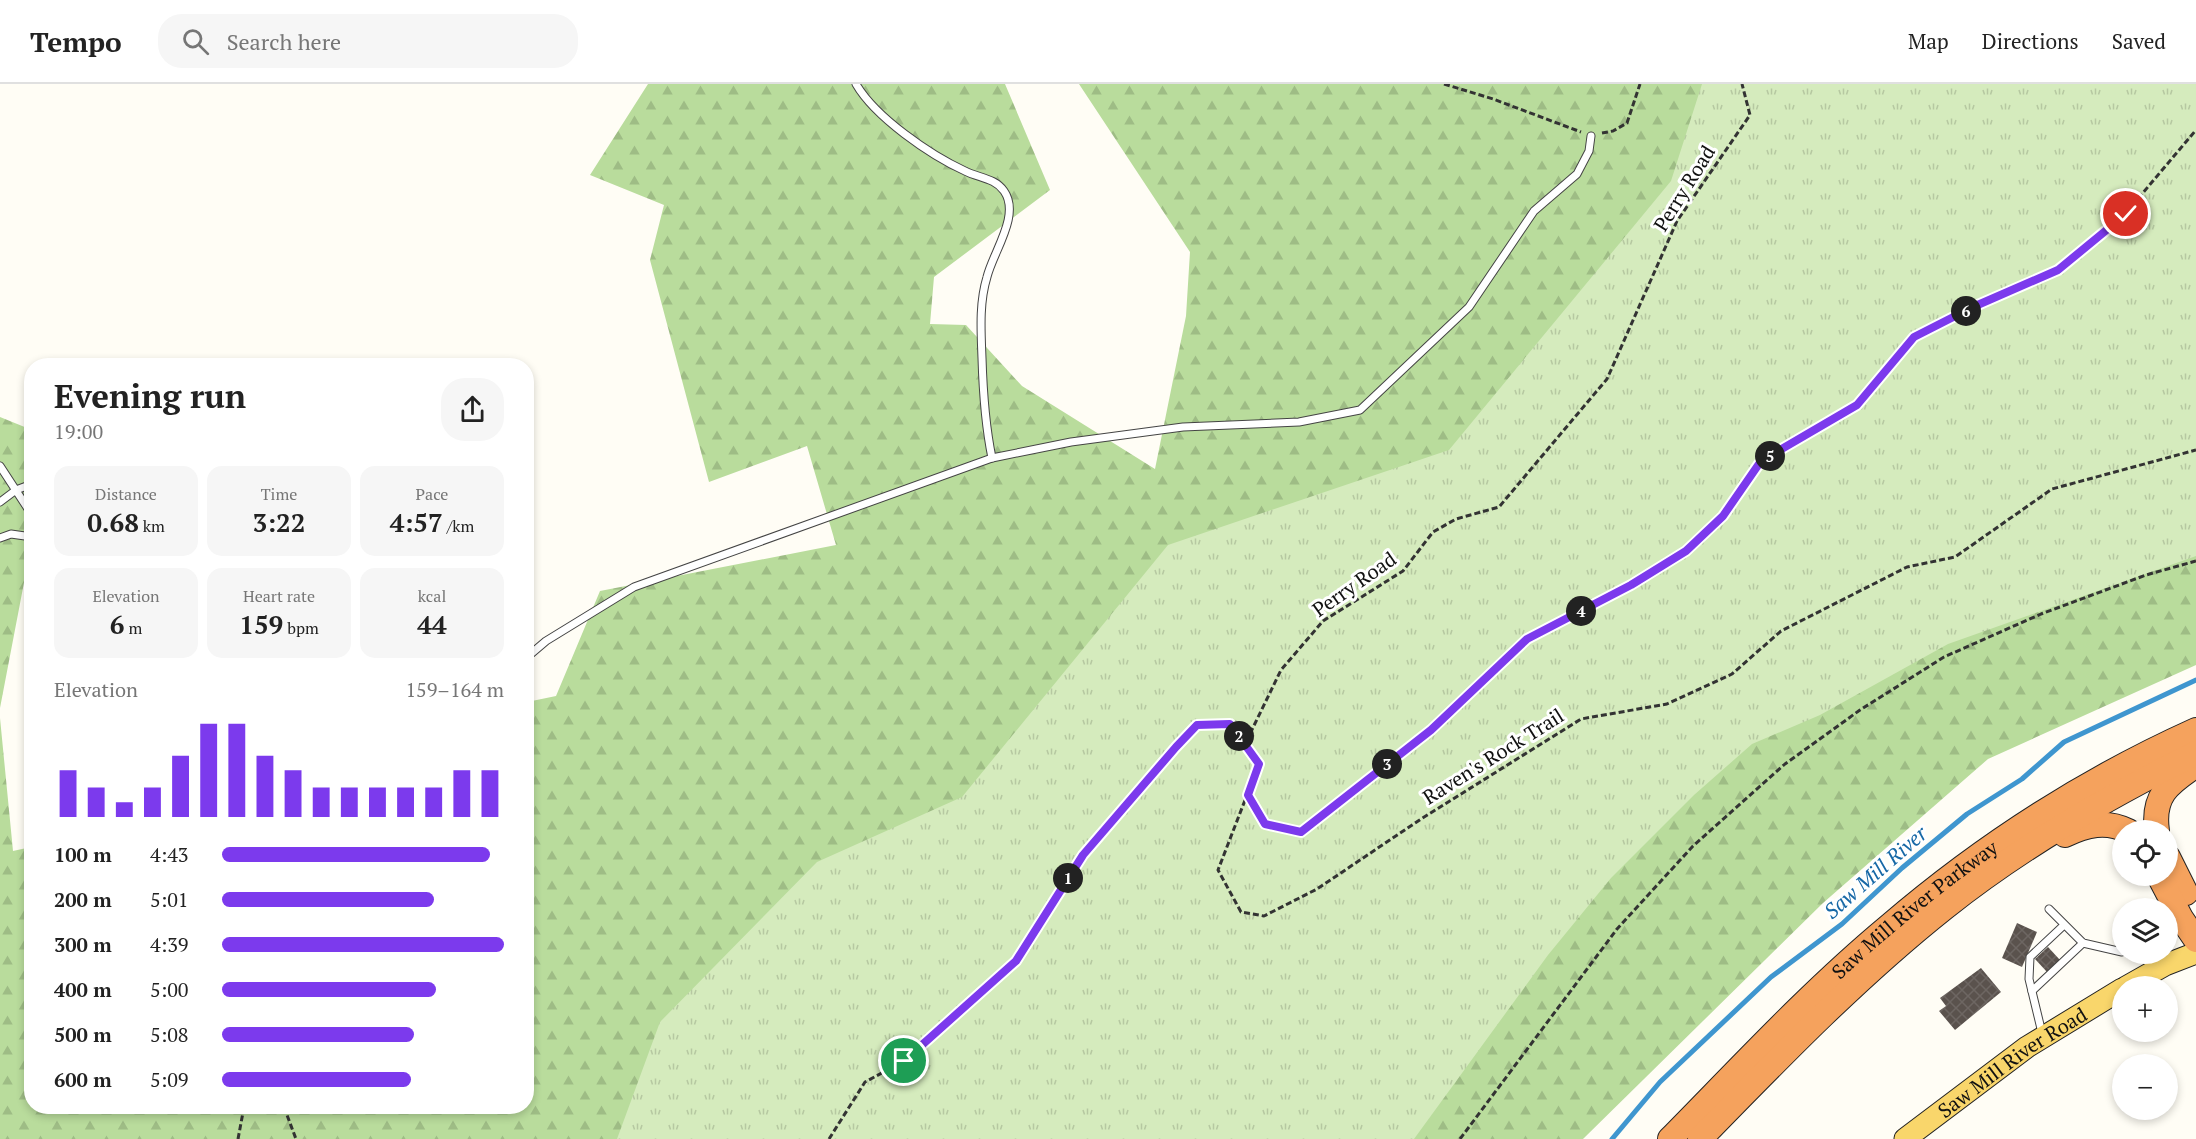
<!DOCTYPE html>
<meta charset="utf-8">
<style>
body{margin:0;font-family:"PT Serif",serif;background:#f6f6f6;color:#222;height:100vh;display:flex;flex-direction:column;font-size:22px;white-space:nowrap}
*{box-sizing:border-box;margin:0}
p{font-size:20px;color:#767676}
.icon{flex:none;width:33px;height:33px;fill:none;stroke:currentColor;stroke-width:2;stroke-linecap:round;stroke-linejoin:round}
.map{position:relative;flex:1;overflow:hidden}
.panel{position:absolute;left:24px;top:274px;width:510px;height:756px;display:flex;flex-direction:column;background:#fff;border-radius:24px;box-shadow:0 3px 9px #0003}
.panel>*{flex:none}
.controls{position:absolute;left:2112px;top:736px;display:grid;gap:12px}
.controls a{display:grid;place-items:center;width:66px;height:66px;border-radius:50%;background:#fff;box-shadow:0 3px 9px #0003;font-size:30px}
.pin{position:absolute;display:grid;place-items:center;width:51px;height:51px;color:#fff;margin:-26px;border:3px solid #fff;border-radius:50%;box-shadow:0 2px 6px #0007}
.km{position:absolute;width:30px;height:30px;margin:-15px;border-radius:50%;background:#222;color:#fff;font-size:16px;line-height:30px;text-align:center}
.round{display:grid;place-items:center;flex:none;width:63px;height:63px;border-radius:24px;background:#f6f6f6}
.head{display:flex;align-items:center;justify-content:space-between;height:102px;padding:0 30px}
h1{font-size:33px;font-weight:700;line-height:45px}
.figures{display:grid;grid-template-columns:repeat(3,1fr);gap:9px;height:102px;padding:6px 30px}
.figures div{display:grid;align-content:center;border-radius:15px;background:#f6f6f6;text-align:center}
.figures b{font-size:26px;font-weight:700}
.figures small{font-size:16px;font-weight:400}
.figures p{font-size:16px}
.chart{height:168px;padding:12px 30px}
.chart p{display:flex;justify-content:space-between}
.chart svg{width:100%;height:108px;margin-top:6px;stroke:#7c3aed;stroke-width:6}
ul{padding:0 30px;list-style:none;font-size:20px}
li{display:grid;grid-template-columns:96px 72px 1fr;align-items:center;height:45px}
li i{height:15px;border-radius:8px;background:#7c3aed}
header{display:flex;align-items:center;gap:36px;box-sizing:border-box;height:84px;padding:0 30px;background:#fff;border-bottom:2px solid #e0e0e0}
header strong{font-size:28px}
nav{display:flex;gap:33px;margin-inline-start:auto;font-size:21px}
.search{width:420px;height:54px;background:#f6f6f6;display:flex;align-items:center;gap:15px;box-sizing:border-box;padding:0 21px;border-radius:24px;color:#767676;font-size:22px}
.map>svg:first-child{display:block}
.forest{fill:url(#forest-firs)}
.park{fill:url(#park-tufts)}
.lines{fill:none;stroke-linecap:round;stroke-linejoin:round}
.stream{stroke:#3f96cf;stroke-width:5}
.building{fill:url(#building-cross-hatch)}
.lane-casing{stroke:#444;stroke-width:9}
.primary-casing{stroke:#222;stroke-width:23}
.highway-casing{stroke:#222;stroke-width:26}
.path{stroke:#333;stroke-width:3;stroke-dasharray:6 3;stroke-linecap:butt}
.lane{stroke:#fff;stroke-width:7}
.primary{stroke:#f9d66b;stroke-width:21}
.highway{stroke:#f5a25d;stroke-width:24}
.route-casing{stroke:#fff;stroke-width:12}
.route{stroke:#7c3aed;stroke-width:8}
.labels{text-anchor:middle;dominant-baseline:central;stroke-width:6;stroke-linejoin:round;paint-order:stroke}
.street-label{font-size:20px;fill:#111;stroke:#fff}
.water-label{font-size:21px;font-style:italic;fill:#1768a6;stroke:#fff}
</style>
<header>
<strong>Tempo</strong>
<div class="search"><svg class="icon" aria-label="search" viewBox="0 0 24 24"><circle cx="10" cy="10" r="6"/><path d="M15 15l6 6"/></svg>Search here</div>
<nav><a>Map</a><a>Directions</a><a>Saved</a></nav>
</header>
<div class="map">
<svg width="2196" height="1055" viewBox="0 0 2196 1055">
<defs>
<pattern id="forest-firs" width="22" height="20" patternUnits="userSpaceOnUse" patternTransform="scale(1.5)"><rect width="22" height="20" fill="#b9dc9c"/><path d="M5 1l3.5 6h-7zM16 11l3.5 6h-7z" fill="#9ebc85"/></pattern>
<pattern id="park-tufts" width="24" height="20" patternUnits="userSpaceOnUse" patternTransform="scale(1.5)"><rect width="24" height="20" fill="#d5ebbd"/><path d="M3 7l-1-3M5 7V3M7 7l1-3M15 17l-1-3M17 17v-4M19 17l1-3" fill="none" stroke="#b6c8a1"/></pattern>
<pattern id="building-cross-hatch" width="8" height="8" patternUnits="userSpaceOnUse" patternTransform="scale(1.5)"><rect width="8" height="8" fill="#5a524d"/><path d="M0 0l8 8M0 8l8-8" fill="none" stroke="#6d6662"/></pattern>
</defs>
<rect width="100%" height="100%" fill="#fffdf5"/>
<g class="forest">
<polygon points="648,0 1005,0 1050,106 934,193 930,240 966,241 1022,302 1155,385 1186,232 1190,168 1079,0 2196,0 2196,581 1988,675 1823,819 1583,1055 0,1055 0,634 13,767 31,763 32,1023 526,1023 527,618 556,612 600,507 836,461 807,362 709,398 650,176 664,121 590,91"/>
<polygon points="0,333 32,346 31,481 27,483 0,624"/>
</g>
<polygon class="park" points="1702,0 2196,0 2196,472 1948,560 1820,631 1752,660 1694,711 1611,794 1548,871 1414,1055 617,1055 660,938 817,778 962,713 1168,461 1449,366 1671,97"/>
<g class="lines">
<polyline class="stream" points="1612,1055 1660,998 1771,893 1842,840 1902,784 1967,730 2022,695 2064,658 2196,596"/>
</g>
<g class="building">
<polygon points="2017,839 2037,848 2022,883 2002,874"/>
<polygon points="2048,863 2060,876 2047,888 2035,875"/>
<polygon points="1981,884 2001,908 1955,946 1939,927 1946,922 1940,914"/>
</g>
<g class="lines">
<defs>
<g id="lane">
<path d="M856 0C875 33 930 71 965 87 979 94 995 94 1004 107 1021 131 993 168 987 193 979 219 981 247 982 274 983 308 985 340 992 374"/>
<polyline points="0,382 32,431"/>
<polyline points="0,418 16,406 32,400"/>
<polyline points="0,454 11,450 32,453"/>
<polyline points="526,574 546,557 634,503 992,374 1071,358 1183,343 1299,338 1360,326 1469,223 1534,127 1577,90 1589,67 1591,52"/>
<polyline points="2049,825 2083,859 2122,868"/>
<polyline points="2129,870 2157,879"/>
<polyline points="2032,907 2083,859"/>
<polyline points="2042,949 2029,895 2030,873 2063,842"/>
</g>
<g id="primary">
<polyline points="2126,903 2165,881 2196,869"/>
<path id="s1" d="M1905 1055 2027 963 2122 905"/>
</g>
<g id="highway">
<path d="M2157 747C2152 712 2168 700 2195 682"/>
<path d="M2065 751C2086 741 2106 736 2128 747"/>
<polyline points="2168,773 2186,809"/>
<polyline points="2159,792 2181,834 2196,856"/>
<path id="s2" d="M1670 1055C1741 983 1810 908 1888 843 1980 764 2085 696 2196 646"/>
<path d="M1700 1055C1778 975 1856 894 1944 824 2022 762 2108 713 2196 669"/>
</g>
</defs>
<use href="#lane" class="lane-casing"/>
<use href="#primary" class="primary-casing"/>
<use href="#highway" class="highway-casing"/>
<g class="path">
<polyline points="1444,0 1493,15 1581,48"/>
<polyline points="1602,49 1613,47 1627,39 1640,0"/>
<polyline points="1245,660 1259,680 1218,786 1241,828 1264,832 1317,805 1421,735 1581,635 1667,620 1732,590 1781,547 1907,483 1955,473 2052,405 2196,366"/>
<polyline points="1248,711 1265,740 1301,748 1432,646 1527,555 1631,501 1686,467 1723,432 1761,377 1857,321 1914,253 1973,223 2058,186 2125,130 2196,46"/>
<polyline points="284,1023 296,1055"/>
<polyline points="238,1055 244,1023"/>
<polyline points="829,1055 865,998 904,977 1016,877 1083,771 1197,641 1230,640 1245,660 1281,586 1323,537 1403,487 1433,448 1456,435 1499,423 1607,295 1677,137 1750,31 1742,0"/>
<polyline points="1460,1055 1617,845 1693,762 1785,680 1860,626 1944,573 2041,530 2146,491 2196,477"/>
</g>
<use href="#lane" class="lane"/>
<use href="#primary" class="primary"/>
<use href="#highway" class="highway"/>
</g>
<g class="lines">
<defs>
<polyline id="route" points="904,977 1016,877 1083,771 1176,663 1197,641 1230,640 1259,680 1248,711 1265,740 1301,748 1431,646 1527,555 1631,501 1686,467 1723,432 1761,377 1857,321 1914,253 1973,223 2058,186 2126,130"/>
</defs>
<use href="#route" class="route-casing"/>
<use href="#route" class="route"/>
</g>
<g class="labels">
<g class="street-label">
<text transform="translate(1684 104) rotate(-58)">Perry Road</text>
<text transform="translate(1354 500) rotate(-35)">Perry Road</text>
<text transform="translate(1493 672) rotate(-32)">Raven's Rock Trail</text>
<text stroke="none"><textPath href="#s2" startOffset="336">Saw Mill River Parkway</textPath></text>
<text stroke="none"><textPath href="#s1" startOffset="132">Saw Mill River Road</textPath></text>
</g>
<g class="water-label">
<text transform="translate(1875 788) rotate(-41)">Saw Mill River</text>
</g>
</g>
</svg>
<div class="controls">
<a><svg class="icon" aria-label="locate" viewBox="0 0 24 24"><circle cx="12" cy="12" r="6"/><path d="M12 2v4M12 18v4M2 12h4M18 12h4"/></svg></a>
<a><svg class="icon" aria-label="layers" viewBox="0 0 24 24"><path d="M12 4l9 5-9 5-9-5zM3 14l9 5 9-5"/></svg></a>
<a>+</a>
<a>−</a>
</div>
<div class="pin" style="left:904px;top:977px;background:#1e9e55"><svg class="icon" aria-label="arrive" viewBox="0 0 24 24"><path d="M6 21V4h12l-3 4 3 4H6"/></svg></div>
<div class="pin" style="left:2126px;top:130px;background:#d93025"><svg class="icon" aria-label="check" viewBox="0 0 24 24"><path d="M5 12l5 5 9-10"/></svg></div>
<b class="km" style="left:1068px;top:794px">1</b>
<b class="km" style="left:1239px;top:652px">2</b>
<b class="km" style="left:1387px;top:680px">3</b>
<b class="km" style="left:1581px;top:527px">4</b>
<b class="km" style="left:1770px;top:372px">5</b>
<b class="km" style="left:1966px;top:227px">6</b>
<section class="panel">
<div class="head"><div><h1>Evening run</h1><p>19:00</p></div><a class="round"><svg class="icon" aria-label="share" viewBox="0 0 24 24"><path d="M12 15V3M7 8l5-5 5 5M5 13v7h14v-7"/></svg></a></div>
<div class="figures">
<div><p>Distance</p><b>0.68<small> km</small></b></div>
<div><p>Time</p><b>3:22</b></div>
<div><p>Pace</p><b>4:57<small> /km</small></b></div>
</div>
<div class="figures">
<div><p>Elevation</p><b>6<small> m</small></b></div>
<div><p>Heart rate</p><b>159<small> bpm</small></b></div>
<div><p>kcal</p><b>44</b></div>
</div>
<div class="chart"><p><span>Elevation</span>159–164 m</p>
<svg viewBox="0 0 160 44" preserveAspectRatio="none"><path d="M5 44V25M15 44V32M25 44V38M35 44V32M45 44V19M55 44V6M65 44V6M75 44V19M85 44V25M95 44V32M105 44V32M115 44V32M125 44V32M135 44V32M145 44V25M155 44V25"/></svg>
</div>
<ul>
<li><b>100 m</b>4:43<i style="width:95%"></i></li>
<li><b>200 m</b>5:01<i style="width:75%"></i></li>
<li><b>300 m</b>4:39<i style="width:100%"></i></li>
<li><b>400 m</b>5:00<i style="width:76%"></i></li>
<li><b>500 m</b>5:08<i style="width:68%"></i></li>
<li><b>600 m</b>5:09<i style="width:67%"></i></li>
</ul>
</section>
</div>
